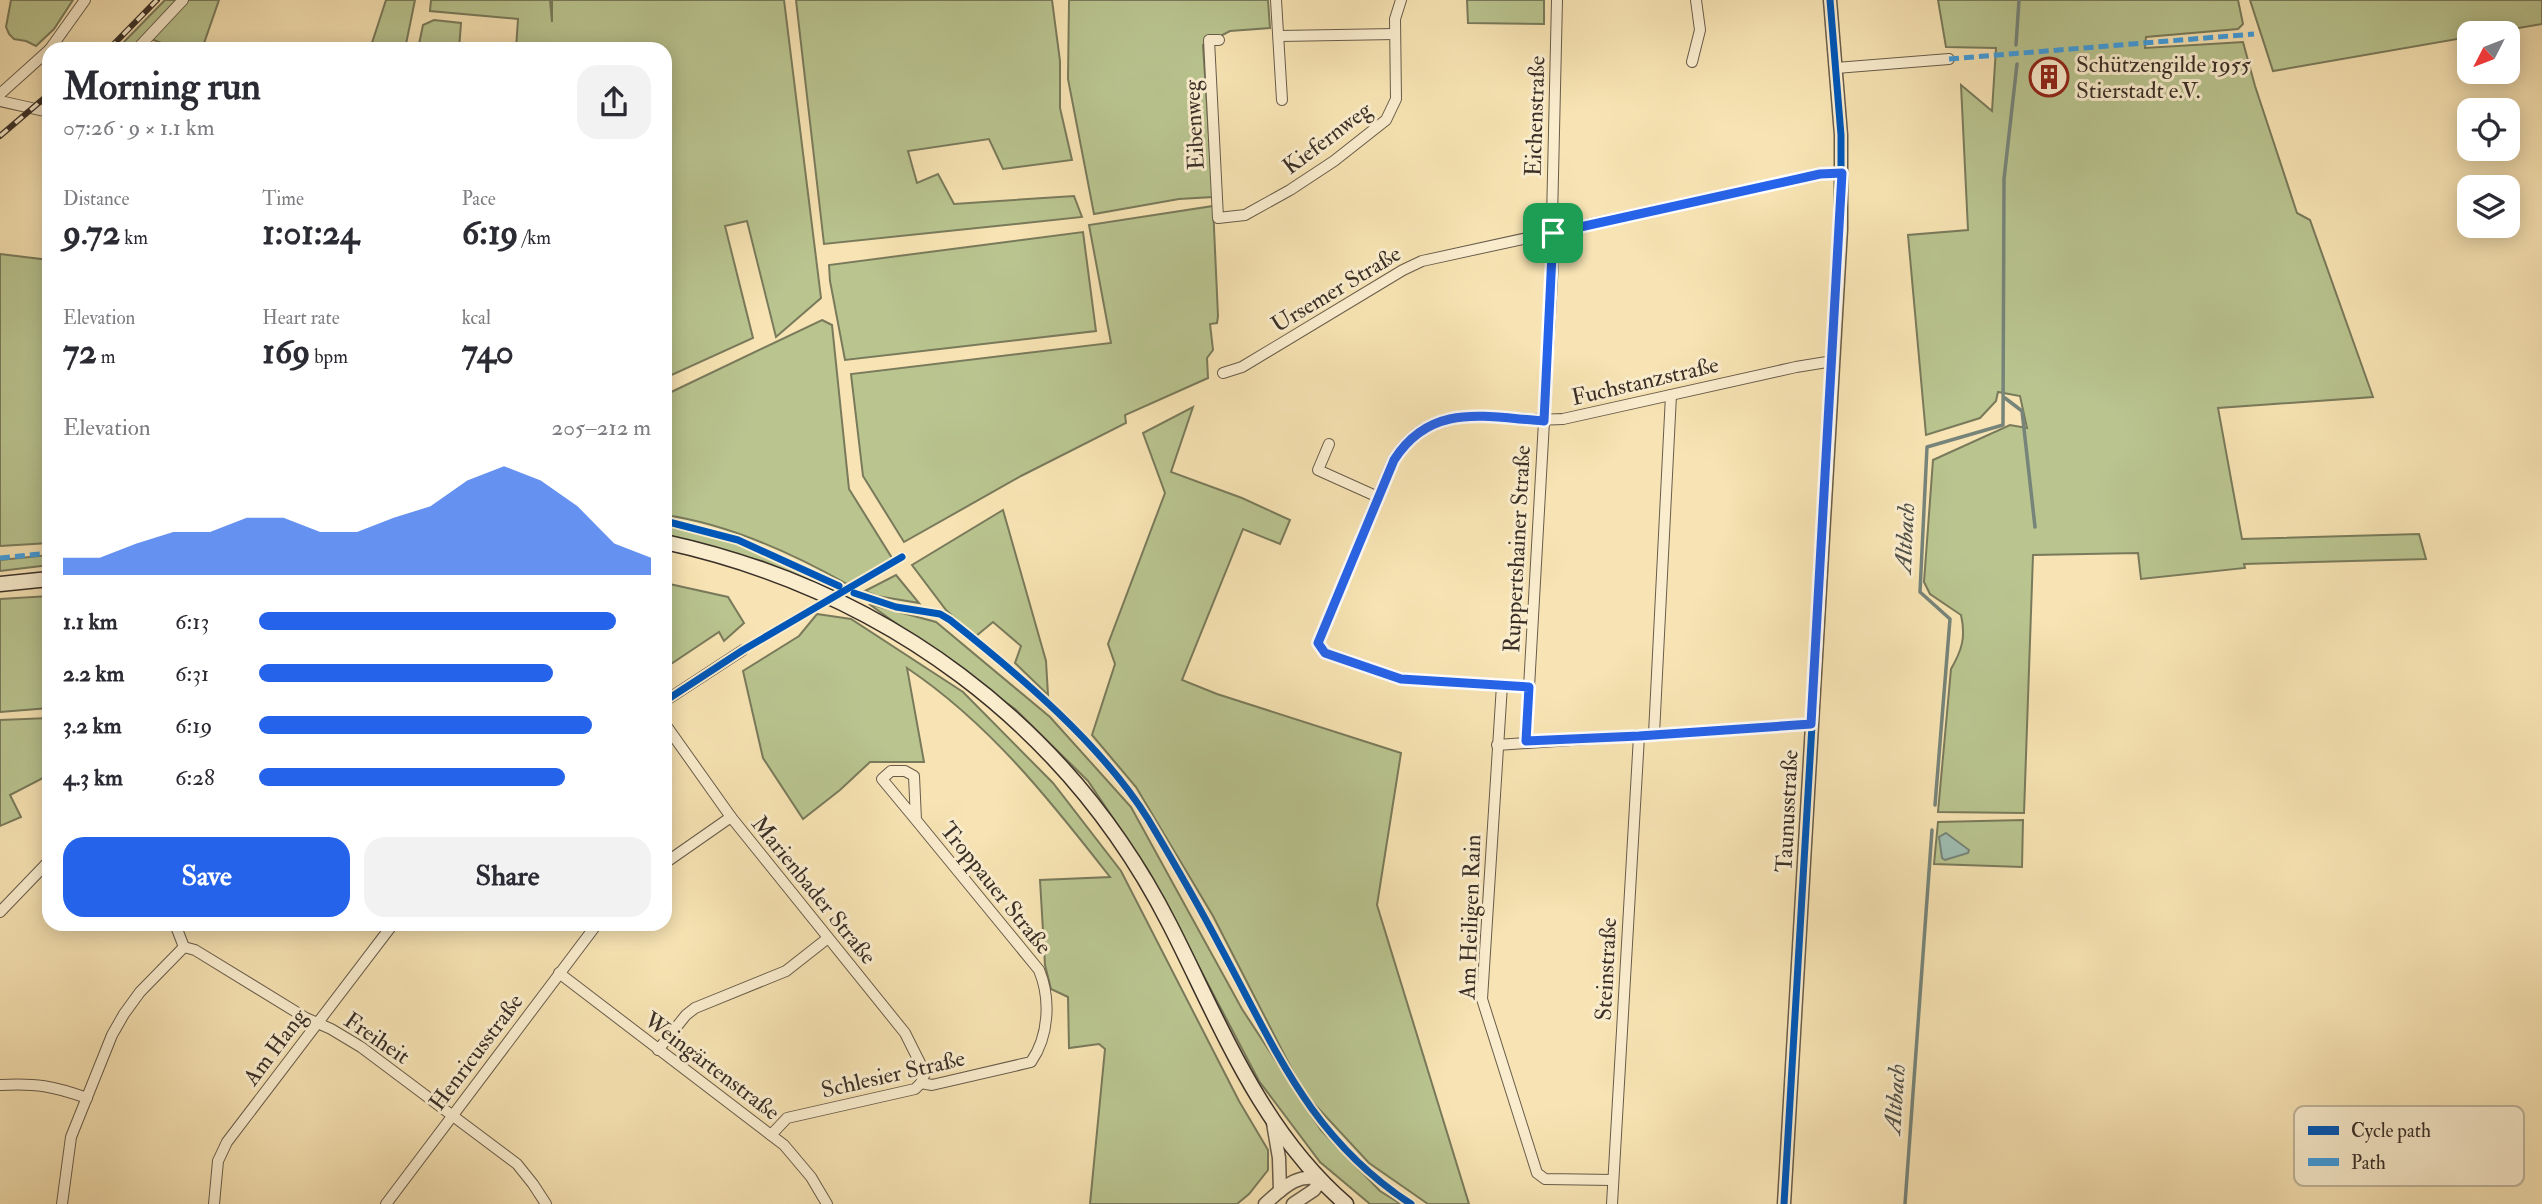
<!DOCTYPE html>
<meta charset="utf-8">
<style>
body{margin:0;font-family:"IM FELL Double Pica",serif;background:#f2f2f3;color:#2b2b33;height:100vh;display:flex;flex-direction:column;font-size:26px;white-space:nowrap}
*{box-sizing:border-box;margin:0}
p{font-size:23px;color:#7c7c81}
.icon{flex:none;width:38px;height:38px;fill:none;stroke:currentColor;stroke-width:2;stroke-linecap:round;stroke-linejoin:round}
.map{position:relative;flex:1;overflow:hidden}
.drawer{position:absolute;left:42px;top:42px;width:630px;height:889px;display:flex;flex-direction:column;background:#fff;border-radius:21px;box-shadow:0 4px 18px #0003}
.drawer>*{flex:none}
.needle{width:46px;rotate:228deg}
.fabs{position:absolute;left:2457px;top:21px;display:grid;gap:14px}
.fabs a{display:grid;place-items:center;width:63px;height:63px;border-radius:14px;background:#fff;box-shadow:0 4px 18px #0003;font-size:35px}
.pin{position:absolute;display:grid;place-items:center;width:60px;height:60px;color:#fff;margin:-30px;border-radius:14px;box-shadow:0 4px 10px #0006}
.round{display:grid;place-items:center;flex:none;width:74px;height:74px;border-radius:21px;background:#f2f2f3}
.headline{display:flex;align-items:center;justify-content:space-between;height:119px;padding:0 21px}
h1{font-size:38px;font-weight:700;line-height:52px}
.metrics{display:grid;grid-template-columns:repeat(3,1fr);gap:10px;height:119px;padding:7px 21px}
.metrics div{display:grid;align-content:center}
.metrics b{font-size:35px;font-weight:700}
.metrics small{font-size:19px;font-weight:400}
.metrics p{font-size:19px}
.chart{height:196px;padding:14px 21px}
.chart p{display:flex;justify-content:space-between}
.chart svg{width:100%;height:126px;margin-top:7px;fill:#2563eb;opacity:.7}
.primary-button{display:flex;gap:14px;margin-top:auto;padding:14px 21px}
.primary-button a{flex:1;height:80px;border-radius:21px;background:#2563eb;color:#fff;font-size:28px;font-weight:700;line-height:80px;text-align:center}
.primary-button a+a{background:#f2f2f3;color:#2b2b33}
ul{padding:0 21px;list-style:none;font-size:23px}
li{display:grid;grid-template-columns:112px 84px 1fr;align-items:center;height:52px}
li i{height:18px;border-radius:9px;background:#2563eb}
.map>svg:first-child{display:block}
.green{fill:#b9c48f;stroke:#797a5b;stroke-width:2}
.water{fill:#9ebdb2;stroke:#76847a;stroke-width:2}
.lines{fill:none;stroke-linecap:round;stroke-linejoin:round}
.stream{stroke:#76847a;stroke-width:3.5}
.minor-casing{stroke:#685c4a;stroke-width:12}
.tertiary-casing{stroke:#685c4a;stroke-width:15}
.secondary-casing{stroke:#392f27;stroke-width:17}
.minor{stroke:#faedce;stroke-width:10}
.tertiary{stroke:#faedce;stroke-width:12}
.secondary{stroke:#faedce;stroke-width:14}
.rail-casing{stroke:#392f27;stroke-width:6}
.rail{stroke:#faedce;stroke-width:3.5;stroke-dasharray:10;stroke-linecap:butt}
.quiet{stroke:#3e9de0;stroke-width:5;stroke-dasharray:10 5;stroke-linecap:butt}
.cycleway-casing{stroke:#faedce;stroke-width:11}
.cycleway{stroke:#0057b8;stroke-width:7}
.route-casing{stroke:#fff;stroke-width:14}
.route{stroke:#2563eb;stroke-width:9}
.labels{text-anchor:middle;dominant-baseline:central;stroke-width:6;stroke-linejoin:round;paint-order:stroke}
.poi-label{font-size:23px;fill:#392f27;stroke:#faedce;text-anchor:start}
.street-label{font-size:23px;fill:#392f27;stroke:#faedce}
.water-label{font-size:24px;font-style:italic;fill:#52524a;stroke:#faedce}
.key{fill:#faedce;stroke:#c0b49c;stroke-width:2}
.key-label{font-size:19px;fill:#392f27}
</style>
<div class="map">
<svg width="2542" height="1204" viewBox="0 0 2542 1204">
<rect width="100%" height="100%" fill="#f7e3b3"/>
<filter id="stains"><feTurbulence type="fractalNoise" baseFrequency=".00286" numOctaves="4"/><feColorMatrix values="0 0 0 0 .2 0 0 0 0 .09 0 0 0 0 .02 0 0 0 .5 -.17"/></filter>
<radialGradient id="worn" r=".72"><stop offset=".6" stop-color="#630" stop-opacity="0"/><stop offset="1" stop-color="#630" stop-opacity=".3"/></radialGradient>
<g class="green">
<polygon points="11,0 73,0 54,29 36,46 26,41 14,39 9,34 6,27"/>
<polygon points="165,0 219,0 202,49 176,49 144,36 131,49 117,49"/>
<polygon points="386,0 415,0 405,49 370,49"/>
<polygon points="431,0 550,0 552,22 552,0 784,0 821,298 776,337 747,221 725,226 753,338 665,378 665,49 516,49 518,19 430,11"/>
<polygon points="796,0 1052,0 1060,61 1060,108 1072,160 1003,169 989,139 908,151 917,183 938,174 954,204 1074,196 1082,217 824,244"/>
<polygon points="1069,0 1268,0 1270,28 1230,31 1203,45 1213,197 1179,199 1094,214 1068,79"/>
<polygon points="1467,0 1544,0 1544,24 1468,23"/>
<path d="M1938 0H2238L2243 24 2238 29 2146 37 2145 48 2243 42 2255 86 2297 213 2310 220 2373 397 2218 408 2242 539 2419 534 2426 559 2244 564 2245 568 2141 579 2138 553 2033 555 2024 813 1938 812 1951 669C1962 650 1966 637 1961 615L1930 594 1924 582 1933 460 2010 425 2027 428 2020 396 1998 392 1996 401 1980 418 1926 435 1908 235 1968 230 1961 85 1992 111 1996 48 1946 47Z"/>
<polygon points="2250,0 2542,0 2542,24 2489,33 2469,33 2469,37 2273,71"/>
<polygon points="434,20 461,23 459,49 418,49 423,25"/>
<polygon points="1213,206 1218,316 1217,323 1210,324 1213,350 1207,358 1208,378 1125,415 1126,423 1021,476 904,542 863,476 851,374 1111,343 1089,225"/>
<polygon points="1083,232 1096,331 845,360 830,281 829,265"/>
<polygon points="0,254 49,260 49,543 0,546"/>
<path d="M822 320 832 325 849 489 892 558 847 584C792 553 728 524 665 515V395Z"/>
<polygon points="1193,407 1171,472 1242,498 1290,520 1280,544 1243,529 1182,680 1217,694 1401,753 1377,905 1469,1204 1428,1204 1369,1163 1304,1093 1213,916 1136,787 1092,735 1115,664 1108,644 1165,493 1143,433"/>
<polygon points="1003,510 1046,661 1048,695 1015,663 1021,646 993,622 975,637 946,610 912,565"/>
<polygon points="665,524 738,543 838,588 836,591 762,561 665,537"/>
<polygon points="49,555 49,565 0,571 0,560"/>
<polygon points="896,575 919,603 877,596 865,591"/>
<polygon points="665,583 728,597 744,623 724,641 719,632 665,668"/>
<polygon points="49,596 49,708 0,712 0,599"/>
<polygon points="869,604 936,622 1050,717 1131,807 1242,1009 1321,1130 1380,1191 1401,1204 1370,1204 1320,1162 1259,1081 1148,870 1088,781 1015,709"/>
<path d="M817 614 851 619 963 692 1053 783 1121 871 1239 1101 1268 1150V1170L1249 1194 1237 1204H1090L1105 1049 1099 1044 1069 1048 1068 997 1051 989 1045 965 1040 880 1110 877C1050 800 989 723 907 668L924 762H870L840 790 803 819 763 758 743 671 799 636Z"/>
<polygon points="49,718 49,775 10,795 21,817 0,826 0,720"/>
<polygon points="2023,820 2022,867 1934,864 1938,822"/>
</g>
<polygon class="water" points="1946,833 1969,850 1968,853 1945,860 1942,858 1939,837"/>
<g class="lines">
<g class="stream">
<polyline points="2016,45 2019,0"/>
<polyline points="2005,398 2022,411 2035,527"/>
<polyline points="1935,805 1950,619 1920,592 1927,447 2003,425 2004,179 2017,64"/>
<polyline points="1905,1204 1932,830"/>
</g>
<defs>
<g id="minor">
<polyline points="1276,0 1282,100"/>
<polyline points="1280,36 1395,34"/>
<polyline points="1219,40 1209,40 1218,218 1245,215 1290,190 1334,161 1386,120 1396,99 1395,19 1401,0"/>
<polyline points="50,49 85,0"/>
<polyline points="137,49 183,0"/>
<polyline points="1692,62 1700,30 1696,0"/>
<polyline points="1836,68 1949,59"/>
<polyline points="0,94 49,50"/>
<polyline points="0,101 49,112"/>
<polyline points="1223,373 1242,367 1403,270 1422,261 1820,174 1842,173"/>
<polyline points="1329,444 1318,470 1378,497"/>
<polyline points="1502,685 1482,999 1537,1173 1545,1179 1613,1180"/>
<path d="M1529 687 1401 679 1325 653 1318 643 1393 460C1436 393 1498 424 1563 419L1796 367 1833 361"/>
<polyline points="665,701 743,650"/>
<polyline points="665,724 731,817 905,1033 925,1073 921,1083"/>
<polyline points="1654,734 1671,395"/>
<polyline points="1526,741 1554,244 1552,219 1557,0"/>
<polyline points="1497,745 1811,724"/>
<path d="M916 820 882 779 891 771H905L914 776 916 820 1039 970C1051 999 1049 1036 1031 1062L932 1085 921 1083"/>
<polyline points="665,863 731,817"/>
<polyline points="0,912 49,861"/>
<polyline points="175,924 184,947"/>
<polyline points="184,947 195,950 306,1018 331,1029 361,1047 517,1164 533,1184 546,1204"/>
<polyline points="559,973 784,1145 811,1177 827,1204"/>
<polyline points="658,1050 686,1015 695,1008 786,971 828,938"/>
<path d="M0 1085C36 1083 53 1086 87 1098"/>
<polyline points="771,1135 787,1118 915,1089 921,1083"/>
<polyline points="62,1204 71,1137 112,1035 124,1014 140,992 184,947"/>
<polyline points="214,1204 218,1161 227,1142 393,924"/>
<polyline points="386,1204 597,924"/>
<polyline points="1612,1204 1639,736"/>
</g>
<g id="tertiary">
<polyline points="1273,1123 1279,1158 1280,1191"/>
<path d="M1265 1204C1281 1190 1298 1171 1321 1180L1314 1190 1293 1204"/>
<polyline points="1784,1204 1841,229 1841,135 1830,0"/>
</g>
<g id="secondary">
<path d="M665 542C884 590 1067 723 1170 925 1220 1023 1260 1130 1346 1204"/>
<polyline points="0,584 49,579"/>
</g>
</defs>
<use href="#minor" class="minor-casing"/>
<use href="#tertiary" class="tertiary-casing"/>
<use href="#secondary" class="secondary-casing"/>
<use href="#minor" class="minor"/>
<use href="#tertiary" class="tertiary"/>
<use href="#secondary" class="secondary"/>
<defs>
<g id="rail">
<polyline points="109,49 157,0"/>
<polyline points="0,136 49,94"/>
</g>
</defs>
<use href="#rail" class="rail-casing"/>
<use href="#rail" class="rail"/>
<g class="quiet">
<polyline points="1949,59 2254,34"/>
<polyline points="0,558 49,553"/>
</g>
<defs>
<g id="cycleway">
<polyline points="665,521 738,540 839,586"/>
<path d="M854 593 896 607 940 614 950 620C1018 674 1102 745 1148 819 1173 861 1198 904 1221 948 1276 1050 1310 1138 1411 1204"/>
<polyline points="665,701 743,650 902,557"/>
<polyline points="1784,1204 1841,229 1841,135 1830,0"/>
</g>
</defs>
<use href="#cycleway" class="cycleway-casing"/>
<use href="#cycleway" class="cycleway"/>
</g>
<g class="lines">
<defs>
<path id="route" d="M1842 173 1811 724 1639 736 1526 741 1529 687 1401 679 1325 653 1318 643 1394 460C1431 402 1484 417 1544 421L1553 233 1820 174Z"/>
</defs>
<use href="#route" class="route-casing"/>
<use href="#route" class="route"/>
</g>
<defs>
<symbol id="building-ring" viewBox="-11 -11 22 22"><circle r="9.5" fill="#faedce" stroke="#8f2418" stroke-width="1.5"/><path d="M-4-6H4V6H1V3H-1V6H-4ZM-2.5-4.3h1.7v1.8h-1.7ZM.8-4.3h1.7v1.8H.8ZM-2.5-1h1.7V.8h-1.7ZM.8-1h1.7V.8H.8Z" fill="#8f2418"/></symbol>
</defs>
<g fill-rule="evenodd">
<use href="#building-ring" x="2027" y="55" width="44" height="44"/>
</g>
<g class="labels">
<g class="poi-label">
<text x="2076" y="64">Schützengilde 1955<tspan x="2076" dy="26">Stierstadt e.V.</tspan></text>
</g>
<g class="street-label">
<text transform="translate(1535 116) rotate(-88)">Eichenstraße</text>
<text transform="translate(1194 125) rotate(-93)">Eibenweg</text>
<text transform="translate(1327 138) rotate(-37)">Kiefernweg</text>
<text transform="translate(1336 289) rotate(-31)">Ursemer Straße</text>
<text transform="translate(1645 381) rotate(-13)">Fuchstanzstraße</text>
<text transform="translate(1517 549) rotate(-87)">Ruppertshainer Straße</text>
<text transform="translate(1787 811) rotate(-87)">Taunusstraße</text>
<text transform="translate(996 888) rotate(51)">Troppauer Straße</text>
<text transform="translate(814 890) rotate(51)">Marienbader Straße</text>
<text transform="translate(1470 917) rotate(-88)">Am Heiligen Rain</text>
<text transform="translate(1606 969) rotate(-87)">Steinstraße</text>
<text transform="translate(377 1038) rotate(34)">Freiheit</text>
<text transform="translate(275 1047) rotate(-53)">Am Hang</text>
<text transform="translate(476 1052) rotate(-53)">Henricusstraße</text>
<text transform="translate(712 1066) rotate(37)">Weingärtenstraße</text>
<text transform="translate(893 1074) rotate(-13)">Schlesier Straße</text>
</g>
<g class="water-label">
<text transform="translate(1905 538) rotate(-87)">Altbach</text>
<text transform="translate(1895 1099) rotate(-86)">Altbach</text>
</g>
</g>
<rect x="2294" y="1106" width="230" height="80" rx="10" class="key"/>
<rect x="2308" y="1126" width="31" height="9" fill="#0057b8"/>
<rect x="2308" y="1158" width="31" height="8" fill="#3e9de0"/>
<g class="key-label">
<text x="2351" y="1137">Cycle path</text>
<text x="2351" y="1169">Path</text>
</g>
<rect width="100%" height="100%" filter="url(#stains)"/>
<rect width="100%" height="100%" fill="url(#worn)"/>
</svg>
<div class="fabs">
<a><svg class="needle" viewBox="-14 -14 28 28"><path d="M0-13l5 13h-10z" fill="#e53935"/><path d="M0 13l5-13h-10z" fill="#7c7c81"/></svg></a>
<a><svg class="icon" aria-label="locate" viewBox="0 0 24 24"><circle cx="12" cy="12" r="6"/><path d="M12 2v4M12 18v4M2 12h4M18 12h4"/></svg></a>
<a><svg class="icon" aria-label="layers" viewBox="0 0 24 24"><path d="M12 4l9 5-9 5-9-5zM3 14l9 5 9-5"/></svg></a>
</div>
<div class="pin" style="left:1553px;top:233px;background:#1e9e55"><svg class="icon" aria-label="arrive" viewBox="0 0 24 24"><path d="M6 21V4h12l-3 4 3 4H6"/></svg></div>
<section class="drawer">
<div class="headline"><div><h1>Morning run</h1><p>07:26 · 9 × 1.1 km</p></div><a class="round"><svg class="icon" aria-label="share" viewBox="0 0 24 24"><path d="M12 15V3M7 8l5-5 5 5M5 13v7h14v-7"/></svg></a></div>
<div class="metrics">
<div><p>Distance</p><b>9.72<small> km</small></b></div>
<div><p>Time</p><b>1:01:24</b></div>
<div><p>Pace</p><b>6:19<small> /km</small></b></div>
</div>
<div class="metrics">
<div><p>Elevation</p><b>72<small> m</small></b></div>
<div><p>Heart rate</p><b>169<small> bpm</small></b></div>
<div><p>kcal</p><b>740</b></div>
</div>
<div class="chart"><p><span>Elevation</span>205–212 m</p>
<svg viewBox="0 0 160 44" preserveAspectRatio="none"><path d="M0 44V38L10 38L20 33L30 29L40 29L50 24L60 24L70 29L80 29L90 24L100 20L110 11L120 6L130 11L140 20L150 33L160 38V44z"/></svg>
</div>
<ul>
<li><b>1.1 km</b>6:13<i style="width:91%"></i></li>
<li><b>2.2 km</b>6:31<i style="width:75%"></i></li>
<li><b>3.2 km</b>6:19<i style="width:85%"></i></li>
<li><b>4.3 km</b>6:28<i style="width:78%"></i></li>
</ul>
<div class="primary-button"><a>Save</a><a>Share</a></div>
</section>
</div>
